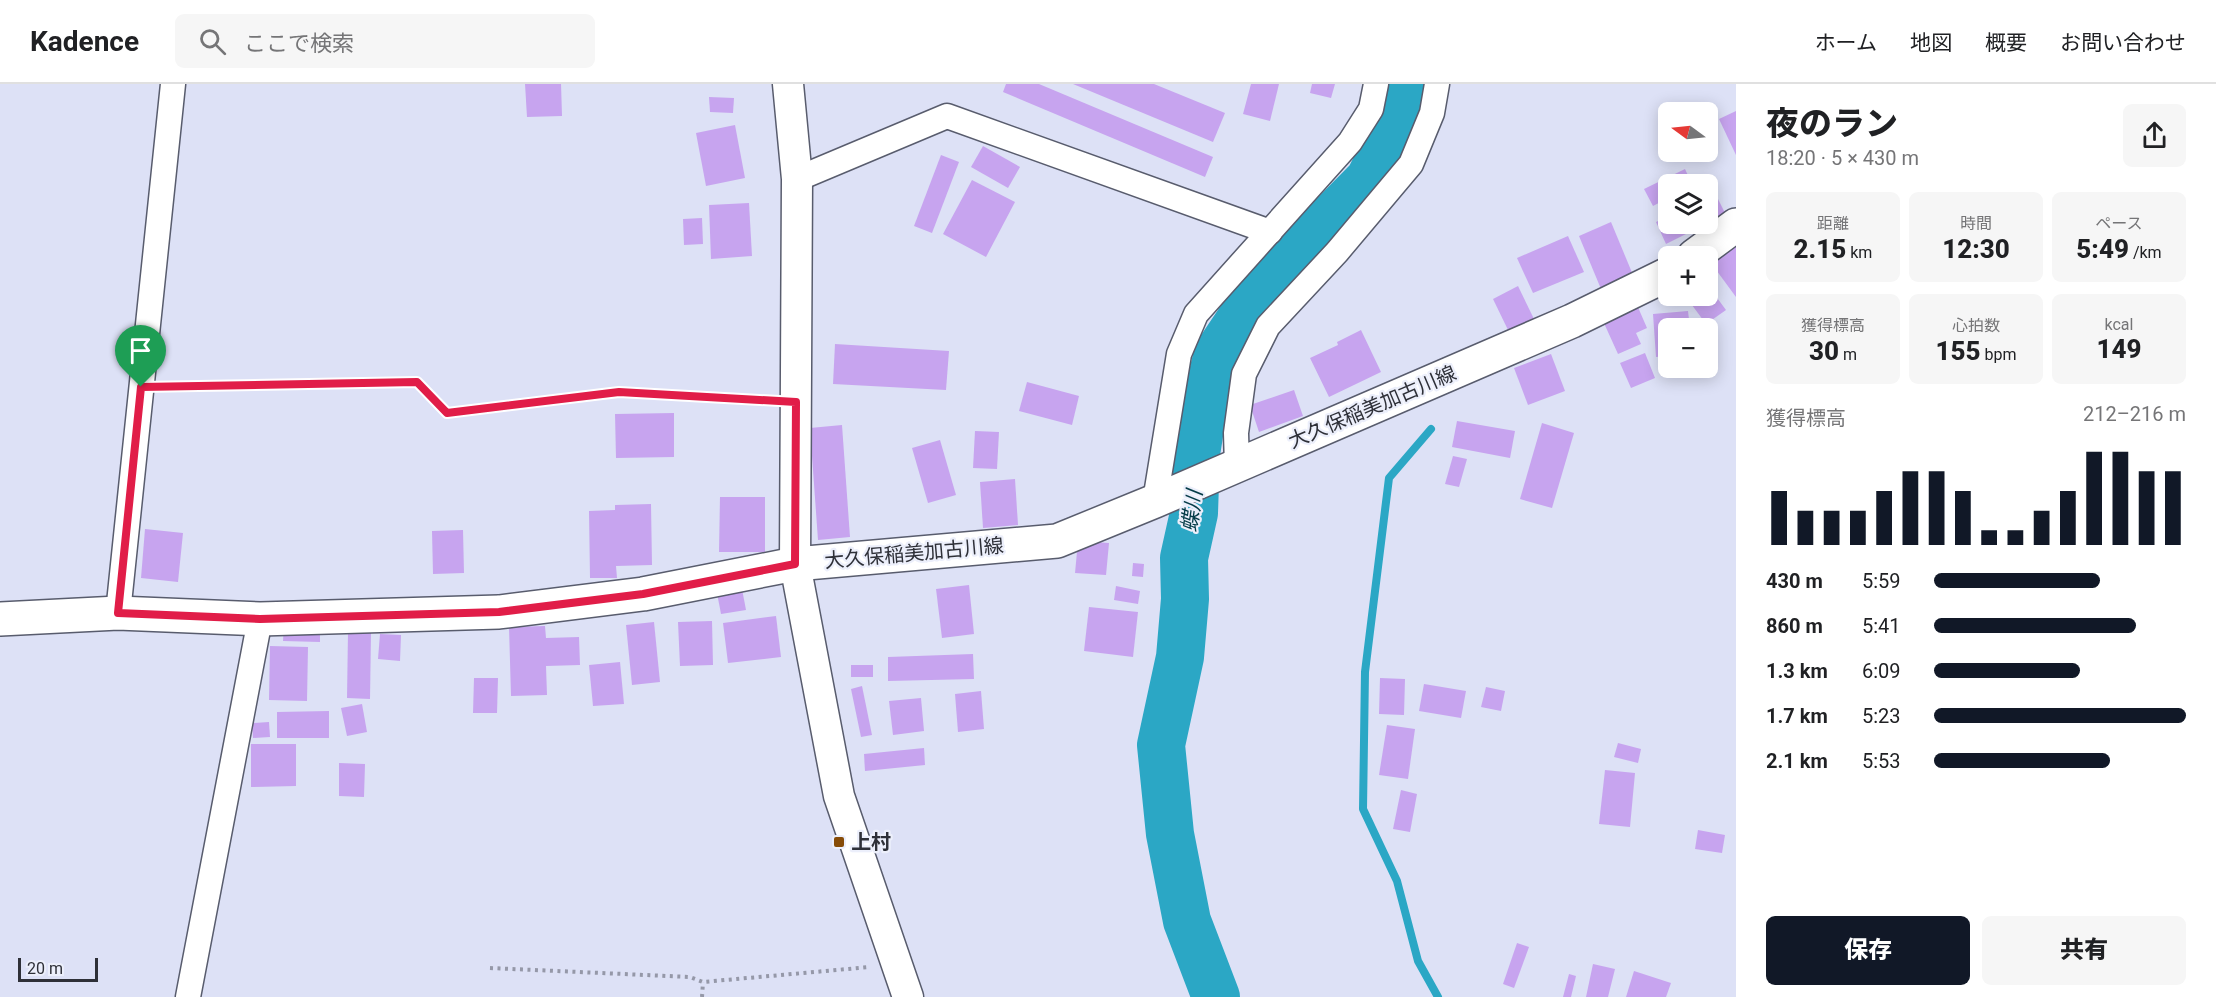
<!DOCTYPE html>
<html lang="ja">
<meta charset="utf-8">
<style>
body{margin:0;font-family:Roboto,"Noto Sans JP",sans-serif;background:#f6f6f6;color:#202124;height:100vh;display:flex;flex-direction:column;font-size:22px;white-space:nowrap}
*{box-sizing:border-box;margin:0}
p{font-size:20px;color:#757577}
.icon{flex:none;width:33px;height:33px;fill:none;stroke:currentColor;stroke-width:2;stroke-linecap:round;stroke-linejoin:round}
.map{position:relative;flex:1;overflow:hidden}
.panel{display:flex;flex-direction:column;background:#fff;width:480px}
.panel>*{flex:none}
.needle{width:39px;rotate:285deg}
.tools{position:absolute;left:1658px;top:18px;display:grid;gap:12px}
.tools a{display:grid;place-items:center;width:60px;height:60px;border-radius:9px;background:#fff;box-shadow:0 3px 15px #0003;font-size:30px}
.scale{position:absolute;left:18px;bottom:15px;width:80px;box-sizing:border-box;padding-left:6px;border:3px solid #2e3038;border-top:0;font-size:16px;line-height:21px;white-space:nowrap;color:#2e3038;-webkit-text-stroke:4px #eceffb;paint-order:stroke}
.pin{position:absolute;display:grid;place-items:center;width:51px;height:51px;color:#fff;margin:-62px -26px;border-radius:50% 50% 50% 0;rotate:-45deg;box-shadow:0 0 6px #0007}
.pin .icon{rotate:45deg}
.round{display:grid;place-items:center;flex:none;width:63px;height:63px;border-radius:9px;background:#f6f6f6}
.overview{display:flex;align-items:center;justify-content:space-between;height:102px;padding:0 30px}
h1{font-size:33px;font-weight:800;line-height:45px}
.metrics{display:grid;grid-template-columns:repeat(3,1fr);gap:9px;height:102px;padding:6px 30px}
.metrics div{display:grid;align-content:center;border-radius:9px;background:#f6f6f6;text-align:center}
.metrics b{font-size:26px;font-weight:800}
.metrics small{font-size:16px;font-weight:400}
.metrics p{font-size:16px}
.chart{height:168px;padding:12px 30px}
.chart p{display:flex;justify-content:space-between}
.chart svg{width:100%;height:108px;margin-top:6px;stroke:#111827;stroke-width:6}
.button{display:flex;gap:12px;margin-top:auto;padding:12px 30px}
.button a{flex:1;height:69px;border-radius:9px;background:#111827;color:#fff;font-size:24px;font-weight:800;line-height:69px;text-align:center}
.button a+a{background:#f6f6f6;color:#202124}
ul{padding:0 30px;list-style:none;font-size:20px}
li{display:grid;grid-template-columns:96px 72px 1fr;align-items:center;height:45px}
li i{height:15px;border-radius:8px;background:#111827}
header{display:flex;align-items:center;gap:36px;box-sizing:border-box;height:84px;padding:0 30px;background:#fff;border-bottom:2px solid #e0e0e0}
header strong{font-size:28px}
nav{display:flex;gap:33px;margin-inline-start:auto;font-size:21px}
.search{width:420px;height:54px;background:#f6f6f6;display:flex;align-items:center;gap:15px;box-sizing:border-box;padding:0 21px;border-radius:9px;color:#757577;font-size:22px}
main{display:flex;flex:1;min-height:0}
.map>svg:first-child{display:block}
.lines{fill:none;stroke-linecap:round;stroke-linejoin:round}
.stream{stroke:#2ba7c5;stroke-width:8}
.river{stroke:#2ba7c5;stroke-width:48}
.building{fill:#c7a4ef}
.minor-casing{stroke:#585c6d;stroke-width:27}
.tertiary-casing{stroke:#585c6d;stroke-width:33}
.secondary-casing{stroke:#585c6d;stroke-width:36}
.path{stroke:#9598a8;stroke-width:4;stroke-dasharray:3 4.5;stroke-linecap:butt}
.minor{stroke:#fff;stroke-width:24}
.tertiary{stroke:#fff;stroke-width:30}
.secondary{stroke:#fff;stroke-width:33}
.route-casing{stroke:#fff;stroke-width:12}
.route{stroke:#e11d48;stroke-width:8}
.poi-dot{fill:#874c07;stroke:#eceffb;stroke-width:2}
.labels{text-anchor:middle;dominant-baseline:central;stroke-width:4.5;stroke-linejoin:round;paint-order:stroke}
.street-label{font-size:20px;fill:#2e3038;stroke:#eceffb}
.poi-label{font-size:20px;font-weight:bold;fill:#2e3038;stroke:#eceffb;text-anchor:start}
.water-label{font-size:21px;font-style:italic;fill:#043b47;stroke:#eceffb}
</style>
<header>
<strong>Kadence</strong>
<div class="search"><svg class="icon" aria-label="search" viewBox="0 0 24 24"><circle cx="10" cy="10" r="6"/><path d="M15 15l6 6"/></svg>ここで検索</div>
<nav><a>ホーム</a><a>地図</a><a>概要</a><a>お問い合わせ</a></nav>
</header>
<main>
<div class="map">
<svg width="1736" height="913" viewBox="0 0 1736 913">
<rect width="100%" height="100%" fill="#dde1f6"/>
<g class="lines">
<polyline class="stream" points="1431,345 1389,394 1365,588 1363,725 1397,797 1418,877 1438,913"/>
<polyline class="river" points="1216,913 1187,837 1170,750 1161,661 1180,573 1185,515 1184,474 1194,429 1196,370 1201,338 1218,269 1261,205 1369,96 1407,21 1412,0"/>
</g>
<g class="building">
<polygon points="525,0 561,0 562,32 527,33"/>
<polygon points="1006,0 1039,0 1213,73 1205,93 1003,8"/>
<polygon points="1073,0 1154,0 1225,29 1213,58"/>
<polygon points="1251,0 1279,0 1270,37 1243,30"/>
<polygon points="1312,0 1335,0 1331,14 1310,9"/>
<polygon points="709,13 734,14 733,29 710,28"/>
<polygon points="1736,27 1736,71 1719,35"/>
<polygon points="735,41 745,94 706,102 696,49"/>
<polygon points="983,62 1020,83 1008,104 971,83"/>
<polygon points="941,71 959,78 932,149 914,142"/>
<polygon points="1685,85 1692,100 1668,100 1668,114 1653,122 1644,105"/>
<polygon points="972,96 1015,118 986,173 943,150"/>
<polygon points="1710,99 1726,131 1703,142 1702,140 1707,140 1707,100"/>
<polygon points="749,119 752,172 711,175 709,121"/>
<polygon points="1668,132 1668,140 1691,140 1694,146 1666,160 1656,138"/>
<polygon points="702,134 703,160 684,161 683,135"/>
<polygon points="1611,138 1633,191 1601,205 1579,152"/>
<polygon points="1568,152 1584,188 1533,209 1517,174"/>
<polygon points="1735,162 1736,163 1736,213 1711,179"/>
<polygon points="1518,202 1534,235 1509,248 1493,215"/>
<polygon points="1709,203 1726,226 1706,240 1689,217 1697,212 1707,212 1707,204"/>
<polygon points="1637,221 1647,244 1636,249 1641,260 1618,270 1603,237"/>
<polygon points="1688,227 1690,244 1668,244 1668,272 1656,273 1653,230"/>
<polygon points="1361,246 1381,288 1329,313 1310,274 1338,261 1337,258"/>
<polygon points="835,260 949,267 946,306 833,300"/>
<polygon points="1645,269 1655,294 1631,304 1620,279"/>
<polygon points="1551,270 1565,307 1528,321 1514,284"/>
<polygon points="1027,298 1079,312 1072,341 1019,327"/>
<polygon points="1294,306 1303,332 1259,348 1250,321"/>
<polygon points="674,329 674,373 616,374 615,330"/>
<polygon points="1457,337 1515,347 1510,374 1452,363"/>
<polygon points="1542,339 1574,349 1552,424 1520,415"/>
<polygon points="842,341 850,453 818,456 810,344"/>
<polygon points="975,347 999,348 997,385 973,384"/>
<polygon points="940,356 956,411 928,419 912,364"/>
<polygon points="1453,372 1467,375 1459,403 1445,400"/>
<polygon points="1015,395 1018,441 983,444 980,398"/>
<polygon points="720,413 765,413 765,468 719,468"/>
<polygon points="651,420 652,481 616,482 617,494 590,494 589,427 615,426 615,421"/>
<polygon points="145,445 183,449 178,498 141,494"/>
<polygon points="463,446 464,489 433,490 432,447"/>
<polygon points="1078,457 1109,459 1106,491 1075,489"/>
<polygon points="1133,479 1144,480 1143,493 1132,492"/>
<polygon points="969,501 974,550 942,554 936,505"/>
<polygon points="1116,502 1140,507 1138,520 1114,516"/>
<polygon points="742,505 746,526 721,530 717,509"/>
<polygon points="1089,523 1138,528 1133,573 1084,567"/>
<polygon points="776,532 781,573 728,579 723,539"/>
<polygon points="712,537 713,581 680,582 678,538"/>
<polygon points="654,538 660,598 632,601 626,541"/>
<polygon points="284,542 320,544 320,558 283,557"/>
<polygon points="545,542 546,554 579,553 580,581 546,582 547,611 511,612 509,543"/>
<polygon points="348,548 371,548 370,615 347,614"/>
<polygon points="380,550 401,551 400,577 378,575"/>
<polygon points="270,562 308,563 307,617 269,616"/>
<polygon points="973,570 974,595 888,597 888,573"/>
<polygon points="620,578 624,620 593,622 589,581"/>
<rect x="851" y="581" width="22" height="12"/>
<polygon points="474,594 498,594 497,629 473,629"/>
<polygon points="1380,594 1405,595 1404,631 1379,630"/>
<polygon points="1424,600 1466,607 1461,634 1419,627"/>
<polygon points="862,602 872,651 861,653 851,605"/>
<polygon points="1486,603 1505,607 1501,627 1481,623"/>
<polygon points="981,607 984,645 958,648 955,610"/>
<polygon points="921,614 924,647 893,651 889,617"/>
<polygon points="362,620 367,648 347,652 341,624"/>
<polygon points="329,627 329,654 277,654 277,628"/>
<polygon points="269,638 270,653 253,654 252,639"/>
<polygon points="1387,641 1415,645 1408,695 1379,691"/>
<polygon points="1618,659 1641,665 1638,679 1614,673"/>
<polygon points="251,660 296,660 296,702 251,703"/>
<polygon points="924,664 925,681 865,687 864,670"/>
<polygon points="339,679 365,680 364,713 339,712"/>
<polygon points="1605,686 1635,689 1630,743 1599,740"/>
<polygon points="1401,706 1417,710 1410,748 1393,745"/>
<polygon points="1698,746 1725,751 1722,769 1695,765"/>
<polygon points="1517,859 1529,863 1514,904 1503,900"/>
<polygon points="1593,880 1615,885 1608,913 1586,913"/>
<polygon points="1634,887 1671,899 1666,913 1626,913"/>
<polygon points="1569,890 1576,892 1571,913 1563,913"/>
</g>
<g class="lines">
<defs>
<g id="minor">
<polyline points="797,95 947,32 1270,148"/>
<polyline points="1237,382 1236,349 1244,290 1268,242 1337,168 1411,80 1432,29 1437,0"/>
<polyline points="1155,417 1179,270 1196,230 1350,58 1371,25 1376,0"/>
<polyline points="118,529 173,0"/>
<polyline points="188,913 260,535"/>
</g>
<polyline id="tertiary" points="788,0 797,95 795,480 839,712 908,913"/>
<g id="secondary">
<polyline points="1694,172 1736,141"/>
<polyline points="0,535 118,529 260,535 499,528 643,510 795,480 1057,457 1155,417 1572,237 1668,190"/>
</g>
</defs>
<use href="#minor" class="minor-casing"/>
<use href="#tertiary" class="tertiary-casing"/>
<use href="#secondary" class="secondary-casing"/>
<g class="path">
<polyline points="166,302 417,298 448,329 619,308 768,316"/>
<polyline points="490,884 690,893 703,898 870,883"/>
<polyline points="702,913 703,898"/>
</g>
<use href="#minor" class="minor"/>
<use href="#tertiary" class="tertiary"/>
<use href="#secondary" class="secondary"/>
</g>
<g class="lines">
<defs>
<polygon id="route" points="417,298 447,329 619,308 796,318 795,480 643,510 499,528 260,535 118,529 141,303"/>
</defs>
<use href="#route" class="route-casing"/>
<use href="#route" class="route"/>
</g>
<rect class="poi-dot" x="833" y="752" width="12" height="12" rx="3"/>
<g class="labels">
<g class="street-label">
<text transform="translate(1372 323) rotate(-23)">大久保稲美加古川線</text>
<text transform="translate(914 469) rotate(-5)">大久保稲美加古川線</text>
</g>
<g class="poi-label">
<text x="851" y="758">上村</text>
</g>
<g class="water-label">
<text transform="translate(1192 427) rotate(-82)">蝶川</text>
</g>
</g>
</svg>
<div class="tools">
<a><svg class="needle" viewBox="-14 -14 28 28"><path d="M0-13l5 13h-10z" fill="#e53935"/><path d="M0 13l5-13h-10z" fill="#757577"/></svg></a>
<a><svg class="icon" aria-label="layers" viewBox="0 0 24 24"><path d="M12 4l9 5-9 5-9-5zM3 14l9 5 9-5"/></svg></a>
<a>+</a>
<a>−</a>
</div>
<div class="scale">20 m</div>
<div class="pin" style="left:141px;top:303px;background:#1e9e55"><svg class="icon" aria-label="arrive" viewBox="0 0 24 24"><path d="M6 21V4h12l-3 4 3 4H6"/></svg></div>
</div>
<section class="panel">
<div class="overview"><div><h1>夜のラン</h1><p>18:20 · 5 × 430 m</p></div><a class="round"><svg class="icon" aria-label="share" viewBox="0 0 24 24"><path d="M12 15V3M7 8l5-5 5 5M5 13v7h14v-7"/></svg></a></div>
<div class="metrics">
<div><p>距離</p><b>2.15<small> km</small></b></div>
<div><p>時間</p><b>12:30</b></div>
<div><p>ペース</p><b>5:49<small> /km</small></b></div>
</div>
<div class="metrics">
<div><p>獲得標高</p><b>30<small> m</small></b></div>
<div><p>心拍数</p><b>155<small> bpm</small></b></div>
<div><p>kcal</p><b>149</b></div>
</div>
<div class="chart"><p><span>獲得標高</span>212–216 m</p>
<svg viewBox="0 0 160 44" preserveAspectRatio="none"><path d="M5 44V22M15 44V30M25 44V30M35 44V30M45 44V22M55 44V14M65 44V14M75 44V22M85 44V38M95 44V38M105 44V30M115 44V22M125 44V6M135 44V6M145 44V14M155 44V14"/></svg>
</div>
<ul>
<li><b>430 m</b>5:59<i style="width:66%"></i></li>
<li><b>860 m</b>5:41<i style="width:80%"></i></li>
<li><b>1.3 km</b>6:09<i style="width:58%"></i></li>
<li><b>1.7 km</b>5:23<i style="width:100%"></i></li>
<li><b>2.1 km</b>5:53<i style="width:70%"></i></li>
</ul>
<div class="button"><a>保存</a><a>共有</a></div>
</section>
</main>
